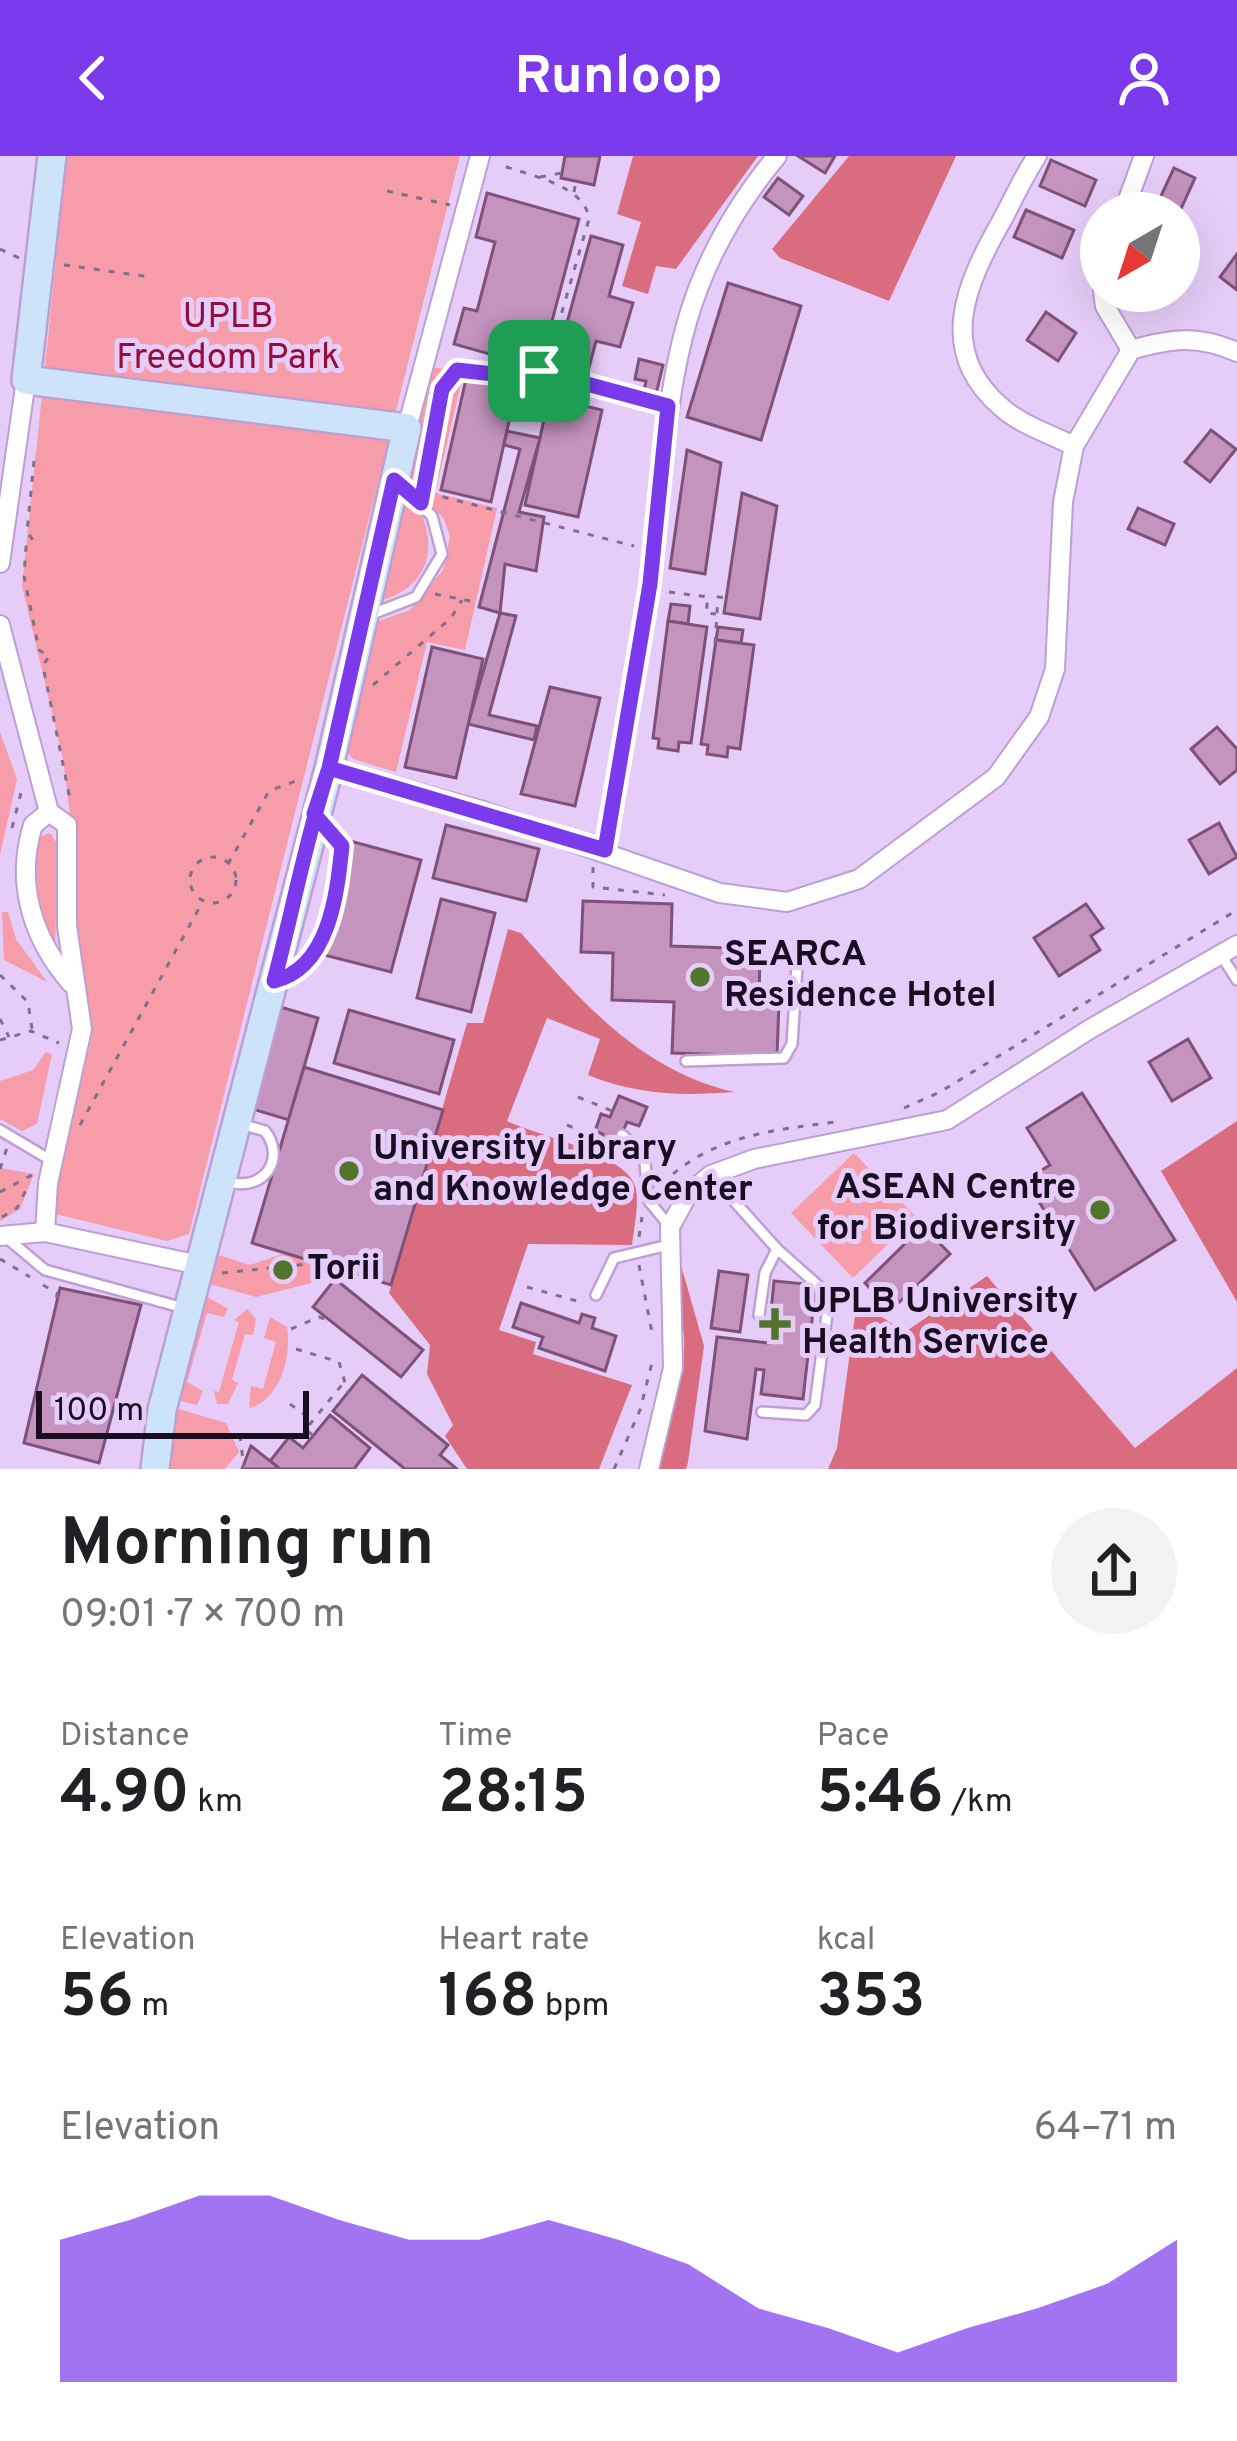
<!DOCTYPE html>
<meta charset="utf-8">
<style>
body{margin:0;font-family:Overpass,sans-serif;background:#f2f2f2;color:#202124;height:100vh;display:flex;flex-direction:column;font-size:45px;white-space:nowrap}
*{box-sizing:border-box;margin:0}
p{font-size:39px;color:#757577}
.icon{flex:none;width:66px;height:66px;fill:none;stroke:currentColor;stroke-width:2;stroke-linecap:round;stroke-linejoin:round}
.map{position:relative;height:1313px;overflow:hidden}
.drawer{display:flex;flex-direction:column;background:#fff;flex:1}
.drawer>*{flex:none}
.needle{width:78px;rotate:219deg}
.buttons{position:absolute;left:1080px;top:36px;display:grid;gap:24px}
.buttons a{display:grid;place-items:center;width:120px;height:120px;border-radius:50%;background:#fff;box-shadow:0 12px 48px #0002;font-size:60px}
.scale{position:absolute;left:36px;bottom:30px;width:273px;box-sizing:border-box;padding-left:12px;border:6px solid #190e21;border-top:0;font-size:33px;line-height:42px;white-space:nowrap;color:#190e21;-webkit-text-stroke:9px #e6cdf9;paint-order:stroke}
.pin{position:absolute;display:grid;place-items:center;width:102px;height:102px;color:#fff;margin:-51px;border-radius:24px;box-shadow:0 6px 18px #0006}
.round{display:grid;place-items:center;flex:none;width:126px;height:126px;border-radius:63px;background:#f2f2f2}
.summary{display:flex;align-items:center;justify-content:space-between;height:204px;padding:0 60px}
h1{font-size:66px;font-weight:700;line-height:90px}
.figures{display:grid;grid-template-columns:repeat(3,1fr);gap:18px;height:204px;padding:12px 60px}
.figures div{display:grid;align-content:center}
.figures b{font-size:60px;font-weight:700}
.figures small{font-size:33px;font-weight:400}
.figures p{font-size:33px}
.chart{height:336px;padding:24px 60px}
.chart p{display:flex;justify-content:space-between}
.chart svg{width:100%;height:216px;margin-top:12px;fill:#7c3aed;opacity:.7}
header{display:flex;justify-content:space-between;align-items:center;height:156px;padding:0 60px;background:#7c3aed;color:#fff;font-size:54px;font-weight:700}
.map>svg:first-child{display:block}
.green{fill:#f69da9}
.forest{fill:#d96d7f}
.building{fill:#c493be;stroke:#7e5179;stroke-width:3}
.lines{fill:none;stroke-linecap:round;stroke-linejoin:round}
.lane-casing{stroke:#be9fd4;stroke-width:14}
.street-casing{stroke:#be9fd4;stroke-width:22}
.secondary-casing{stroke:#be9fd4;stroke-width:32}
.path{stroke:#806e8d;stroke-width:3;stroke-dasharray:6 9;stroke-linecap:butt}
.lane{stroke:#fff;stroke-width:9}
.street{stroke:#fff;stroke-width:18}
.secondary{stroke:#cde3fa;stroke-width:27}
.route-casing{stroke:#fff;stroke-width:24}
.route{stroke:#7c3aed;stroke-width:15}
.poi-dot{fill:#52742d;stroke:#e6cdf9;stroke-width:4.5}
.labels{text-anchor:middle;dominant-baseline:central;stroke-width:10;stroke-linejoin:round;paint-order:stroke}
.park-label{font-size:36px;fill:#950e3a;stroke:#e6cdf9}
.poi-label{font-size:36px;font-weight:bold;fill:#190e21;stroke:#e6cdf9;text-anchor:start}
</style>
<header><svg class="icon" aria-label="back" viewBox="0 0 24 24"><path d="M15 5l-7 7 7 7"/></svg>Runloop<svg class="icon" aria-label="person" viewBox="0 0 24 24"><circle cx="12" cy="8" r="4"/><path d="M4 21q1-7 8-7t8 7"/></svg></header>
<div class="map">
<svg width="1237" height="1313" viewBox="0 0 1237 1313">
<rect width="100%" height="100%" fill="#e6cdf9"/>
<g class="green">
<polygon points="67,0 460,0 189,1078 167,1085 51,1057 85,869 70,811 73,682 63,603 22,430"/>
<polygon points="432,211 464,216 435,337 497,352 465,494 427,486 396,616 353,603 342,589 368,469 410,454 443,414 450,380 444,363 407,323"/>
<path d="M400 343 420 355C441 400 421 437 374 446Z"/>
<polygon points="0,576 17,623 0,699"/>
<path d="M50 677 58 689 55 794C34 758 34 723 37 682Z"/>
<polygon points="2,756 8,756 16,783 47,826 4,804"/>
<polygon points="46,896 52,898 37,968 22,975 0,963 0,925 33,914"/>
<polygon points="854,997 916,1061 853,1122 791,1057"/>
<polygon points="0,1012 34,1018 20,1053 0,1065"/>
<polygon points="209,1096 250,1109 285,1097 326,1110 323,1124 256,1141 199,1125"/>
<polygon points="204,1139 228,1153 224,1161 207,1157 187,1226 203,1235 197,1249 173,1243"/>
<polygon points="247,1153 256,1163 253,1179 245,1178 232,1224 238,1227 228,1248 217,1248 214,1235 219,1236 239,1166 234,1164"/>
<path d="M270 1161 287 1171C292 1199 280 1245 249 1252L251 1230 263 1233 276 1186 264 1182Z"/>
<polygon points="172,1251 226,1267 239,1296 225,1313 168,1313"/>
</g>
<g class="forest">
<polygon points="633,0 758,0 676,113 656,110 648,138 622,130 641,66 617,58"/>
<polygon points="849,0 956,0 889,145 780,102 772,93"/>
<path d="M508 773 521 777C583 847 640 914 734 936 682 940 637 939 588 919L600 883 547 862 507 965C537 980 630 998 636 1033 639 1050 634 1072 632 1089L528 1088 499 1174 536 1186 533 1198 632 1229 599 1313H467L445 1280 453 1269 427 1218 430 1189 389 1137 467 867H483Z"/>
<polygon points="1237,965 1237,1146 1161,1015"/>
<path d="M675 1088 704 1190 688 1306 686 1313H641C663 1271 687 1230 684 1181 682 1149 669 1121 675 1088Z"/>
<polygon points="987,1120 1135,1292 1237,1212 1237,1313 828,1313 837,1292 857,1145 905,1176"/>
</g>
<g class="building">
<polygon points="565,0 600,0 594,29 561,22"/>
<polygon points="798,0 835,0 825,17"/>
<polygon points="1051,4 1096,24 1085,50 1040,30"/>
<polygon points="1174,12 1195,22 1179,57 1153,57"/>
<polygon points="778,22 803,40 789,59 764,41"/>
<polygon points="487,37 579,63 542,203 514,195 511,204 454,188 464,152 477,155 495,86 476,81"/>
<polygon points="1026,54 1074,74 1062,102 1014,81"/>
<polygon points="591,80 623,89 609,140 633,147 620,191 596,185 587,219 555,210"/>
<polygon points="1237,98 1237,134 1220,121"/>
<polygon points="728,127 801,150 761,284 687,261"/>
<polygon points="1046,156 1076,177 1058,205 1027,184"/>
<polygon points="639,203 663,209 655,242 643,239 646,225 635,223"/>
<polygon points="466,223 516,234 491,346 441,334"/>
<polygon points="549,241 602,254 578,361 525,349"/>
<polygon points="1211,274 1236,293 1210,326 1185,306"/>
<polygon points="507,275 540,282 519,356 544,361 536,415 505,408 500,457 479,451 520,293 504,289"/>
<polygon points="687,294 721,307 705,418 670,412"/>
<polygon points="742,337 777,350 760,463 724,457"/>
<polygon points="1138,352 1174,368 1165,389 1128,373"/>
<polygon points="671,448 690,450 688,468 668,465"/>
<polygon points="500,457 516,460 489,559 537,570 534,584 468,568"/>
<polygon points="668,465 707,471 691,587 679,586 678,595 658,592 659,583 653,582"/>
<polygon points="718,471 743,474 741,487 716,484"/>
<polygon points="716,484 754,489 740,593 728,591 727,601 707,598 708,589 701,588"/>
<polygon points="432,491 483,503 456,622 405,611"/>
<polygon points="550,531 600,542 575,650 521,638"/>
<polygon points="1217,571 1237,593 1237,614 1220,628 1191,593"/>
<polygon points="1219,667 1237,701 1209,718 1189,684"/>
<polygon points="446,669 539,693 526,745 433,722"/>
<polygon points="350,685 421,704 391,816 320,798"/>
<polygon points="441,743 495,757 471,856 417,842"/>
<polygon points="583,745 672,748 671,790 760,793 759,846 779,847 777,900 672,897 674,846 612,844 613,797 581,796"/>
<polygon points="1086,748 1103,772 1091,780 1100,794 1059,820 1034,782"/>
<polygon points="277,850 318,862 289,964 249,952"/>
<polygon points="349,854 454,884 439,938 334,907"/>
<polygon points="1188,883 1211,922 1172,945 1149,906"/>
<polygon points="304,911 443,954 391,1129 252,1087"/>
<polygon points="1082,937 1175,1084 1095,1134 1025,1024 1050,1009 1027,972"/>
<polygon points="619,940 647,951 639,970 627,966 614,997 598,991 603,978 595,975 601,958 610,961"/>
<polygon points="923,1070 950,1098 891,1154 865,1127"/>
<polygon points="719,1115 748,1119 740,1176 711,1172"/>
<polygon points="335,1123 423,1194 401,1221 313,1151"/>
<polygon points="774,1125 816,1129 803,1243 761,1238 764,1214 756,1213 747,1283 705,1275 717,1181 768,1187"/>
<polygon points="60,1132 141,1149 99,1307 24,1287"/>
<polygon points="521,1147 579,1167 582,1158 595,1162 592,1172 616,1180 605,1215 539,1192 543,1181 513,1171"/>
<polygon points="362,1219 448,1289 440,1299 457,1313 405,1313 333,1255"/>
<polygon points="330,1259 370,1292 354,1313 280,1313 270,1305 289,1281 303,1292"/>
<polygon points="251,1290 270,1305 280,1313 242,1313"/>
</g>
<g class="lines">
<defs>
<g id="lane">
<polyline points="367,460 416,441 442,398 432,360 401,330"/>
<polyline points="1221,799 1237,824"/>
<path d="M281 823C330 811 338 733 342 690L321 667"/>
<polyline points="686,905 784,902 792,888 798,795"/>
<polyline points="0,974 52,1005"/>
<polyline points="622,979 644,998 649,1045 670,1071"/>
<polyline points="711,1019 777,1093 823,1134 827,1158 815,1249 806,1259 762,1256"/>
<path d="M228 1026C265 1036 286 1002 265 975L241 968"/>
<polyline points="8,1083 45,1114 184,1152"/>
<polyline points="596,1139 614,1102 668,1089"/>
<polyline points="759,1159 765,1117 777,1093"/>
</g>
<g id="street">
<path d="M1037 0C1023 21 1013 44 1001 66 966 128 936 194 1000 250 1019 268 1050 278 1074 290"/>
<polyline points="1123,57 1144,0"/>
<polyline points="1103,135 1105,150 1131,194"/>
<polyline points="407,272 480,0"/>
<polyline points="0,407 26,224"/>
<polyline points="0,469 49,656 67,669 67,770 82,873 48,1027 45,1076"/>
<path d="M329 612 480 654 720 737 787 746 859 723 996 621 1039 561 1055 513 1063 346 1074 290 1131 194C1172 182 1197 179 1237 196"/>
<path d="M49 656 33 669C15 727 32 782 71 827"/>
<path d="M605 695C620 607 636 520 649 431 673 260 658 143 777 0"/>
<polyline points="0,1080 45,1076 199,1109"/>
<polyline points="649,1313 673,1212 670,1071 688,1038 711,1019 754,1003 947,964 1090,873 1237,789"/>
</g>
<polyline id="secondary" points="52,0 26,224 407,272 329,612 162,1254 155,1313"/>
</defs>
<use href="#lane" class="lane-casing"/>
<use href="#street" class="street-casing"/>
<use href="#secondary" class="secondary-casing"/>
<g class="path">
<polyline points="540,21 562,17"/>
<polyline points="387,35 450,49"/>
<polyline points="574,36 576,25"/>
<polyline points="0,93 19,102"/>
<polyline points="64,109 151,121"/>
<polyline points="543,216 649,246"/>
<polyline points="34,305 27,376 33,384 26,391 24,420 39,494 49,500 43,510 71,648"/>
<path d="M423 331C428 308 436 223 457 214 475 206 505 221 524 220L548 204 589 63C585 28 526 19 498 8"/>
<polyline points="428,337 634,390"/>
<polyline points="669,436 708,441 706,457 716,458"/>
<polyline points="435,438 480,447"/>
<polyline points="715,487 718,441 726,442"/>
<polyline points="373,529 451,462 462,444"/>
<polyline points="12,672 23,629"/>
<circle cx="213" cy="724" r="23"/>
<polyline points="228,708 269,635 301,623"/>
<polyline points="593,711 593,731 665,739"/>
<polyline points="0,819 28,846 32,873"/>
<polyline points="0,863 9,881"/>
<polyline points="0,884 31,875 59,887"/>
<polyline points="578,941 612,955"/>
<polyline points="904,952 940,936 1237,754"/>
<polyline points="80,969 203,745"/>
<polyline points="567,969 601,983"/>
<polyline points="0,1013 7,992"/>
<path d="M662 1028C710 980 772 974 836 966"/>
<polyline points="0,1036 32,1019"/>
<polyline points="2,1061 17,1052 29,1028"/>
<polyline points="639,1081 642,1061"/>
<polyline points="0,1103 30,1121"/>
<polyline points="639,1109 653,1182"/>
<polyline points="222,1117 308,1108"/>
<polyline points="43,1129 57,1137 56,1149"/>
<polyline points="527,1131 584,1147"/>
<polyline points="291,1173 319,1161 331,1165"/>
<polyline points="296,1193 339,1206 348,1237"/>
<polyline points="290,1248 311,1263"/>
<polyline points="240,1279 244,1313"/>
<polyline points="313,1280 306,1273 345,1225"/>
<polyline points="614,1313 640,1254 653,1203"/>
</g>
<use href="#lane" class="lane"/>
<use href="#street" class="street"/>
<use href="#secondary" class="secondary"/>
</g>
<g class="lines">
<defs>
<path id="route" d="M539 215 513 220 457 214 442 233 421 347 394 324 329 612 314 658 342 690C337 739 329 812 274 825 293 754 306 682 329 612L605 694 650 428 668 250 539 215"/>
</defs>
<use href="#route" class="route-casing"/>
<use href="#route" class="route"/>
</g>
<g class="poi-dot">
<circle cx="700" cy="821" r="12"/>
<circle cx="349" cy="1015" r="12"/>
<circle cx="1100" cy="1054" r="12"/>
<circle cx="283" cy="1114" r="12"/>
<path d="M769 1150h12v12h12v12h-12v12h-12v-12h-12v-12h12z"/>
</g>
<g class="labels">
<g class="park-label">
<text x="228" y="162">UPLB<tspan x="228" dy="41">Freedom Park</tspan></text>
</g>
<g class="poi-label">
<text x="724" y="800">SEARCA<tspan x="724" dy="41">Residence Hotel</tspan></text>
<text x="373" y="994">University Library<tspan x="373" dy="41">and Knowledge Center</tspan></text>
<text x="1076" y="1033" text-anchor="end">ASEAN Centre<tspan x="1076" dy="41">for Biodiversity</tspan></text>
<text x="307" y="1114">Torii</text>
<text x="802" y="1147">UPLB University<tspan x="802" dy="41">Health Service</tspan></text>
</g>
</g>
</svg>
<div class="buttons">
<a><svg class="needle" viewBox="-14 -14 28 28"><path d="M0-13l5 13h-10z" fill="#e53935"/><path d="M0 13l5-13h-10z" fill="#757577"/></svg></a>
</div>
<div class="scale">100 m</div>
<div class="pin" style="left:539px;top:215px;background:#1e9e55"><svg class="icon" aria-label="arrive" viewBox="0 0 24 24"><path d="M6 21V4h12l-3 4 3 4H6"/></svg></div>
</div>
<section class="drawer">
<div class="summary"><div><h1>Morning run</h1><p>09:01 · 7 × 700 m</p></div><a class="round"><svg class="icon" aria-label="share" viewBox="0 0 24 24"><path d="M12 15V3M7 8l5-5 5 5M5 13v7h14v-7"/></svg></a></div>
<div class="figures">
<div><p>Distance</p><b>4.90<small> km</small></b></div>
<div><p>Time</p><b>28:15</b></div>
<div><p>Pace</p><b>5:46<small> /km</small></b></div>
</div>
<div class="figures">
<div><p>Elevation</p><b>56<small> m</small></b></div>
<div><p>Heart rate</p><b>168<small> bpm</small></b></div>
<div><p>kcal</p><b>353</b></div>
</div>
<div class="chart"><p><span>Elevation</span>64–71 m</p>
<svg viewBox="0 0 160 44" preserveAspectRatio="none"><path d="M0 44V15L10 11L20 6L30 6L40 11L50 15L60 15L70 11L80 15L90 20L100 29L110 33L120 38L130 33L140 29L150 24L160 15V44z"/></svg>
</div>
</section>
